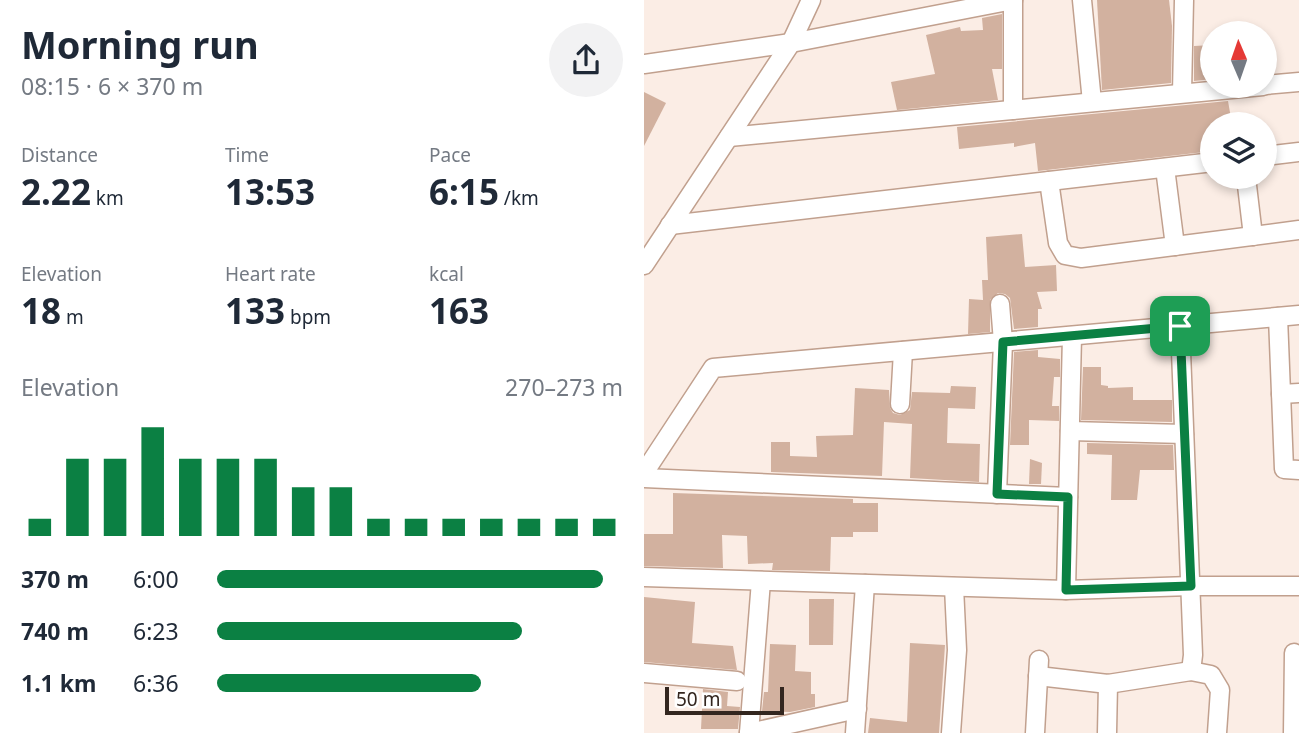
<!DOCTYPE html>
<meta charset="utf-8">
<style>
body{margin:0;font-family:"Noto Sans",sans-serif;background:#f2f2f3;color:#1f2937;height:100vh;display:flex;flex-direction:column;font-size:26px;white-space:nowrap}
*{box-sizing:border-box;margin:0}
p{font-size:23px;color:#747a83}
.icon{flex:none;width:38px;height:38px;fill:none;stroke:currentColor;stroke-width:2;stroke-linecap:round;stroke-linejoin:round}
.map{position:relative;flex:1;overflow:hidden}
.drawer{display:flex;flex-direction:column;background:#fff;width:644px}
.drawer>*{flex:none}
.needle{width:46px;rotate:358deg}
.tools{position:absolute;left:556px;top:21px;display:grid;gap:14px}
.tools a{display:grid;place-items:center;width:77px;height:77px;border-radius:50%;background:#fff;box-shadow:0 4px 10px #0003;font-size:35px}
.scale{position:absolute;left:21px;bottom:18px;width:119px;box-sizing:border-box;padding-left:7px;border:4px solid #33261f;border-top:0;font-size:19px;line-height:24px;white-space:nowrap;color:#33261f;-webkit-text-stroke:5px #fff;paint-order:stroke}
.pin{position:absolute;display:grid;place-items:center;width:60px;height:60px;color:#fff;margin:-30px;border-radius:14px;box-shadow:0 4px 10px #0006}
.round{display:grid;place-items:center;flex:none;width:74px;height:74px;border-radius:37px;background:#f2f2f3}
.headline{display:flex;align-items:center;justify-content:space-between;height:119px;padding:0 21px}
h1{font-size:38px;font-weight:700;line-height:52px}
.metrics{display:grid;grid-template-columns:repeat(3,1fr);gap:10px;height:119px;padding:7px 21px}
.metrics div{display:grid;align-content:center}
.metrics b{font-size:35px;font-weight:700}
.metrics small{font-size:19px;font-weight:400}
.metrics p{font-size:19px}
.chart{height:196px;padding:14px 21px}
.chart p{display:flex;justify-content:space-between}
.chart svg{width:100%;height:126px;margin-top:7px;stroke:#0b8043;stroke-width:6}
ul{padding:0 21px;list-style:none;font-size:23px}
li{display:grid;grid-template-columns:112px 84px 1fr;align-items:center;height:52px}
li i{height:18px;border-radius:9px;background:#0b8043}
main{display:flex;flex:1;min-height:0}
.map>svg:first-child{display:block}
.building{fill:#d2b19f}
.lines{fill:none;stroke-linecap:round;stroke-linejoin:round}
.street-casing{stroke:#c1a08e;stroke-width:21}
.street{stroke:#fff;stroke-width:18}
.route-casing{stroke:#fff;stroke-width:14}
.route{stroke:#0b8043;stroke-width:9}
</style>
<main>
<section class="drawer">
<div class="headline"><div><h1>Morning run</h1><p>08:15 · 6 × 370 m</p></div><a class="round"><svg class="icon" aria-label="share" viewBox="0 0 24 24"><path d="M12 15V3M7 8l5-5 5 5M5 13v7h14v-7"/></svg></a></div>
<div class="metrics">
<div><p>Distance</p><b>2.22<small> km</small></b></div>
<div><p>Time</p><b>13:53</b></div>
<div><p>Pace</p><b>6:15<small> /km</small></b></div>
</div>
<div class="metrics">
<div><p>Elevation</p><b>18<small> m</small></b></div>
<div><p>Heart rate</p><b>133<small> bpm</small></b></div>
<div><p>kcal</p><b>163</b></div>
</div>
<div class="chart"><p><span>Elevation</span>270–273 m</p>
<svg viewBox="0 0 160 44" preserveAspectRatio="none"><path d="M5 44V38M15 44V17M25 44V17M35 44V6M45 44V17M55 44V17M65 44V17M75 44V27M85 44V27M95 44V38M105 44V38M115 44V38M125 44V38M135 44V38M145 44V38M155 44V38"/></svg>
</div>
<ul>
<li><b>370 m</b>6:00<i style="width:95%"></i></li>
<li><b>740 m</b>6:23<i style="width:75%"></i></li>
<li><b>1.1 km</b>6:36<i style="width:65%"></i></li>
</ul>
</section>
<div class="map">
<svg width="655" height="733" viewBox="0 0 655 733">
<rect width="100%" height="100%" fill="#fbede5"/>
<g class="building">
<polygon points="453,0 525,0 528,26 527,83 458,90"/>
<polygon points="358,14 358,69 348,69 354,100 253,110 247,82 291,74 282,35 316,27 317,31 339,30 338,18"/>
<polygon points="569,45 569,79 550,81 550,46"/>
<polygon points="0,92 22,103 0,146"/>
<polygon points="584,101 588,124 569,124 569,151 394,171 391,143 370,147 370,143 315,149 313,127"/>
<polygon points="378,234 381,267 412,265 413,291 393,292 398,309 394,309 394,327 370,329 366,298 361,294 354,293 346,300 346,332 324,334 325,299 339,300 338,280 344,280 342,237"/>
<polygon points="394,350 394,357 416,359 416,377 410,377 408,406 415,406 415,421 385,420 385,445 366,445 370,352"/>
<polygon points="439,367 457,367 457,385 464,386 464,388 489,387 489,400 528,400 528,422 437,420"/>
<polygon points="307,386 332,387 331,409 304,408 303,443 336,444 335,482 266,478 268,424 240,422 238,476 127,472 127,442 146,442 146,456 173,457 172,436 209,435 211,388 245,390 246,408 249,413 256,415 266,410 268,392 306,393"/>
<polygon points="443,443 529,445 530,470 496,470 493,500 467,500 468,455 443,454"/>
<polygon points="386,459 398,463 397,484 385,484"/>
<polygon points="29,493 209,499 209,503 234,503 234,532 209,532 209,537 187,537 186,571 128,570 129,563 104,564 103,536 78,535 79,568 0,566 0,534 29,534"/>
<polygon points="0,597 51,602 48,643 89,646 93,670 0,662"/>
<polygon points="165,599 190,599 189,645 165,645"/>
<polygon points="266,643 301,645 295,733 224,733 226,718 263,722"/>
<polygon points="126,644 152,645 151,671 167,672 167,694 171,694 171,707 146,712 118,711 120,692 124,692"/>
<polygon points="59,689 84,692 83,706 96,707 94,729 57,729"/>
</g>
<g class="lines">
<defs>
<g id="street">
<polyline points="369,0 369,110"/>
<polyline points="438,0 448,102"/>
<polyline points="0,64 147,43 369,0"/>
<polyline points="621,85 655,82"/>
<polyline points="538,93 540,0"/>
<polyline points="85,137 619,86"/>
<polyline points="621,156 655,152"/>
<polyline points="521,168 531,246"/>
<polyline points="602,177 609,236"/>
<polyline points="405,181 414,243 421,255 437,258 655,230"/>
<polyline points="26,225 569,162"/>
<polyline points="0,265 147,43 167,0"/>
<polyline points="634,317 640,469 655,470"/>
<polyline points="536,326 549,655 547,671"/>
<polyline points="637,394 655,393"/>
<polyline points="256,404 259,351"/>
<polyline points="426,431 540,434"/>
<polyline points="0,473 69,368 655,315"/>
<polyline points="0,478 424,497"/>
<polyline points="353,494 359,342 356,304"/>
<polyline points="0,577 422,590 547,586 655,586"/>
<polyline points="422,590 428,336"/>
<polyline points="0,673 93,681"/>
<polyline points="394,676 464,684 547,671 567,675 576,690 573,733"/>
<polyline points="105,733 117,581"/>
<polyline points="105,733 213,709"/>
<polyline points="211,733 221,584"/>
<polyline points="307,733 313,650 310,587"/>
<polyline points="391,733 395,660"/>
<polyline points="463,733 464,684"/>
<polyline points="649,733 650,653"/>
</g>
</defs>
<use href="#street" class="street-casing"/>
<use href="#street" class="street"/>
</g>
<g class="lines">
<defs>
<polygon id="route" points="536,326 547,586 422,590 424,497 353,494 359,342"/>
</defs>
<use href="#route" class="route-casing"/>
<use href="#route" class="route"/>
</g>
</svg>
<div class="tools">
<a><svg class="needle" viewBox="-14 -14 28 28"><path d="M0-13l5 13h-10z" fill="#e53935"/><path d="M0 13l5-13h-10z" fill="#747a83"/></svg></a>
<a><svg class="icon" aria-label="layers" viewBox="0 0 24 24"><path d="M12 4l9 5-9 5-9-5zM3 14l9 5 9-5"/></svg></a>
</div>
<div class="scale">50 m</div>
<div class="pin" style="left:536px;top:326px;background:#1e9e55"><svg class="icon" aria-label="arrive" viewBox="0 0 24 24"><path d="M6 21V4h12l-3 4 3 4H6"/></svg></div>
</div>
</main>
